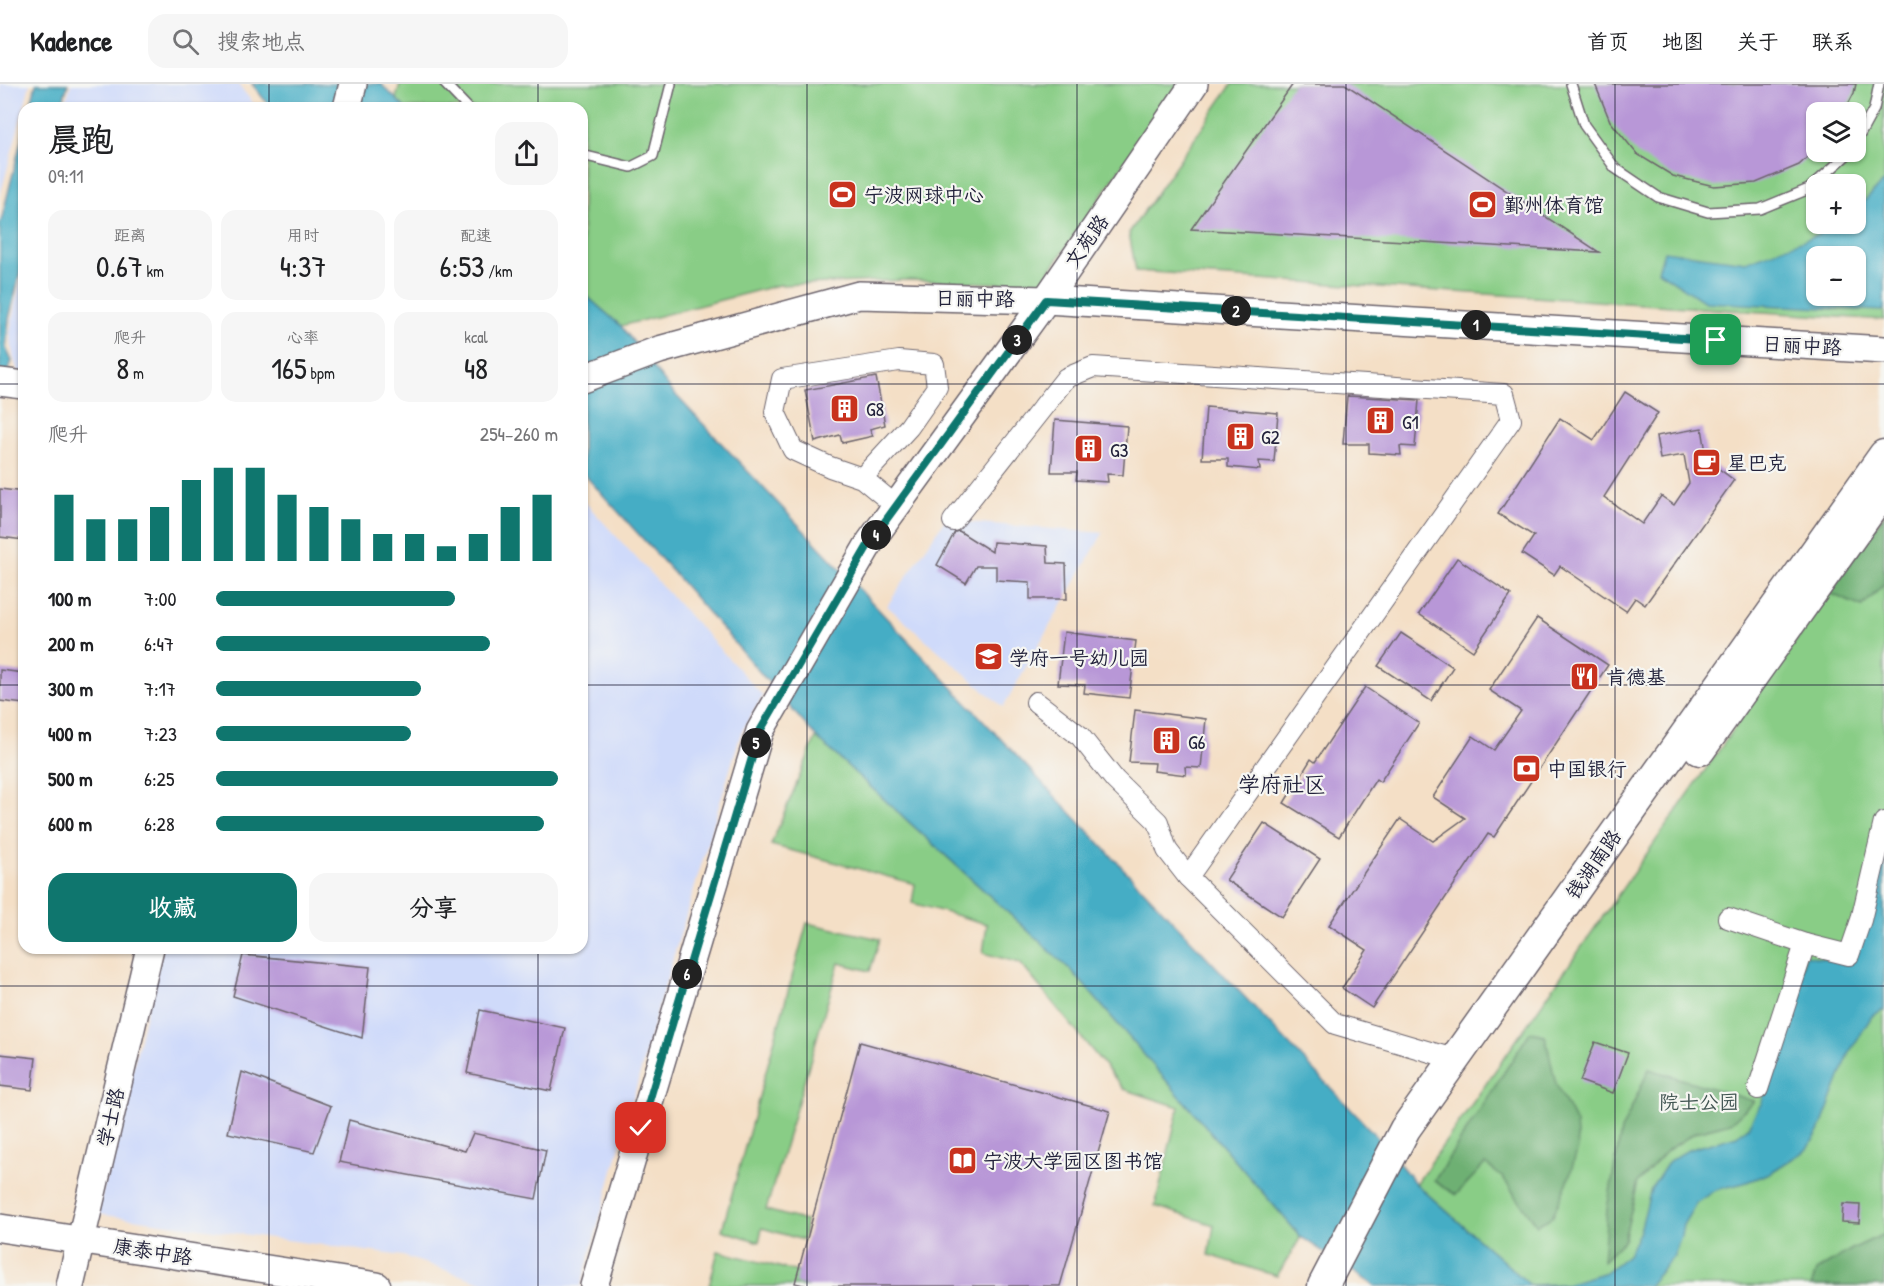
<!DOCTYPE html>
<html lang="zh">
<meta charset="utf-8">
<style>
body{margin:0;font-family:"Patrick Hand","LXGW WenKai TC",sans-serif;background:#f6f6f6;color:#202124;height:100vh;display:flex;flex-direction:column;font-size:22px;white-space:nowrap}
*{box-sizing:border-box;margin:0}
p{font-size:20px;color:#757577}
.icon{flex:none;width:33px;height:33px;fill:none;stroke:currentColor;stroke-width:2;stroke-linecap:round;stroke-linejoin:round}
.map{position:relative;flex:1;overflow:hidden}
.sheet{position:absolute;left:18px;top:18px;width:570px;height:852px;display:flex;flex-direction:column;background:#fff;border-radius:18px;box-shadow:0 2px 4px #0004}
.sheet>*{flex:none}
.fabs{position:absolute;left:1806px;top:18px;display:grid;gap:12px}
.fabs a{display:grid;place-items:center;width:60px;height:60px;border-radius:12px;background:#fff;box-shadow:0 2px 4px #0004;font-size:30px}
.pin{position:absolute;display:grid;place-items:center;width:51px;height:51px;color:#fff;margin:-26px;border-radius:12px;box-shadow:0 3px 9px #0006}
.km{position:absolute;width:30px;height:30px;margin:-15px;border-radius:50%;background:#222;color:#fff;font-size:16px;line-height:30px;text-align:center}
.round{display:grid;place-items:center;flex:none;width:63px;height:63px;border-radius:18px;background:#f6f6f6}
.summary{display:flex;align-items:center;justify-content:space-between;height:102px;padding:0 30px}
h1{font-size:33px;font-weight:600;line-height:45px}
.stats{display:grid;grid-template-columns:repeat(3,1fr);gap:9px;height:102px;padding:6px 30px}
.stats div{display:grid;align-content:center;border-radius:15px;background:#f6f6f6;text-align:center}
.stats b{font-size:30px;font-weight:600}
.stats small{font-size:16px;font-weight:400}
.stats p{font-size:16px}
.chart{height:168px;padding:12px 30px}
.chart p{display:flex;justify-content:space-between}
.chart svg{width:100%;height:108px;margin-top:6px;stroke:#0f766e;stroke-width:6}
.primary-button{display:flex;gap:12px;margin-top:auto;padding:12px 30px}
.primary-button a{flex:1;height:69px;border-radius:18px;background:#0f766e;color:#fff;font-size:24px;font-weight:600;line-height:69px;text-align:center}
.primary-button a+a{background:#f6f6f6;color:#202124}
ul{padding:0 30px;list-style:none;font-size:20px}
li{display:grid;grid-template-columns:96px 72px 1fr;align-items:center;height:45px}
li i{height:15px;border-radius:8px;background:#0f766e}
header{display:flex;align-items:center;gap:36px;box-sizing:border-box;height:84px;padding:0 30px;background:#fff;border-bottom:2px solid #e0e0e0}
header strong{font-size:28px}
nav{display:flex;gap:33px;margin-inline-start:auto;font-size:21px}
.search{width:420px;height:54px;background:#f6f6f6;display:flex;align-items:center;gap:15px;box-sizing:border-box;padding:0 21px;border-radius:18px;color:#757577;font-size:22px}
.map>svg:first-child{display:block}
.built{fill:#cfdafa}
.green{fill:#89cd86;stroke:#567860;stroke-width:1.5;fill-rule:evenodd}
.forest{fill:#6eb073;stroke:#486957;stroke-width:1.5}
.water{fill:#45adc5;stroke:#346880;stroke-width:1.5;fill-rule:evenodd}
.building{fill:#b897d7}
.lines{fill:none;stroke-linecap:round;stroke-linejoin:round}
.lane-casing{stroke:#6c646c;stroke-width:12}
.street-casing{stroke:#6c646c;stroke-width:22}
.secondary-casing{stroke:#6c646c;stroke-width:30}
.primary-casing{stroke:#6c646c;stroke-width:33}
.lane{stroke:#fff;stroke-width:9}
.street{stroke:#fff;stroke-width:20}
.secondary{stroke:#fff;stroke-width:27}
.primary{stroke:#fff;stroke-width:30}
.route-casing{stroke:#fff;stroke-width:12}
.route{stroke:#0f766e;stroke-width:8}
.grid{fill:none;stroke:#22223b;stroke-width:1.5;stroke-opacity:0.55}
.labels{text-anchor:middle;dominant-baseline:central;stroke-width:4.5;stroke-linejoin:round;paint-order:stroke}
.poi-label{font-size:20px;fill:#22223b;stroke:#f6f6f2;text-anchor:start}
.street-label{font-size:20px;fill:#22223b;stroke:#f6f6f2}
.park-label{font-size:20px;fill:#415552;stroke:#f6f6f2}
.quarter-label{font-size:22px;fill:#22223b;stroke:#f6f6f2}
</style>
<header>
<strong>Kadence</strong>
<div class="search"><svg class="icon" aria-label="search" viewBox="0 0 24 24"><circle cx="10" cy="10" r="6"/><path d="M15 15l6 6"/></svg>搜索地点</div>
<nav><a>首页</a><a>地图</a><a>关于</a><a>联系</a></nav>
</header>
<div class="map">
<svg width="1884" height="1202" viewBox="0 0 1884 1202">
<rect width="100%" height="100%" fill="#f6f6f2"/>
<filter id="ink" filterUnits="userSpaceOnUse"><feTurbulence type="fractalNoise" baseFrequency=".0167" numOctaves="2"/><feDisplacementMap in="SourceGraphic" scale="12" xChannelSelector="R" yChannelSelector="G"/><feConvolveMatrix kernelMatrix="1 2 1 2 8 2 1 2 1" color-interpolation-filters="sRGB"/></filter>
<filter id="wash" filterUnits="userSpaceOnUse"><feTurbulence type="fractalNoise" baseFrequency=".008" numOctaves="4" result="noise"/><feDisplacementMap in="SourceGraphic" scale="24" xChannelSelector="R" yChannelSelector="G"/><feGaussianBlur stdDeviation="1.35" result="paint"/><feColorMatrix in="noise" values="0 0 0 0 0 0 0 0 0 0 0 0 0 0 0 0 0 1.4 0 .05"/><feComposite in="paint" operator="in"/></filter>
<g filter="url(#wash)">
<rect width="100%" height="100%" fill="#f4dfc6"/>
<g class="built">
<polygon points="0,0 30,0 0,112"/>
<polygon points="71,0 238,0 257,24 64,24"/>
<polygon points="24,183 24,292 19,292 13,272 10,249 15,220"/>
<polygon points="582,415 763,612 741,649 659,921 581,1202 493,1202 403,1172 97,1130 162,864 582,864"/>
<polygon points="946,434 953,437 1103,449 1003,623 887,522"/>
</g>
<g class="green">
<polygon points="400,0 1179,0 1040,201 907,196 779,201 621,242 582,208 582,24 405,24 396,14"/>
<path d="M1232 0H1884V236L1136 187 1129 149ZM1816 28H1856V68H1816ZM1816 100H1856V140H1816ZM1816 172H1856V212H1816Z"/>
<polygon points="1884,430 1884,1202 1531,1202 1416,1100"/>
<polygon points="816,653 1073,888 1301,1153 1277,1192 1209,1171 1214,1141 1155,1122 1179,1023 1124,1005 1020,879 983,869 987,840 912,819 915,800 771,761"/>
<polygon points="807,839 880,855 870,887 839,879 766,1126 806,1137 803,1156 762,1144 759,1158 722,1146"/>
<polygon points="718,1167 798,1188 807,1202 709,1202"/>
</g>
<g class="forest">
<polygon points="1884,430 1884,500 1862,523 1829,509"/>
<polygon points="1530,948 1545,951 1556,1000 1576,1039 1578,1064 1568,1097 1552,1133 1537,1141 1502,1093 1485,1080 1456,1111 1434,1097"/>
<polygon points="1649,985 1754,1017 1730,1039 1696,1048 1668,1066 1638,1098 1624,1156 1603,1177 1607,1125 1621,1047"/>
<polygon points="1884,1150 1884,1202 1811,1202 1816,1187 1852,1165"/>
</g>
<g class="water">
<polygon points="36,0 68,0 61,24 30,24"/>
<polygon points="252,0 381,0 405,24 271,24"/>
<polygon points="24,45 24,172 9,235 6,264 12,277 0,308 0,141"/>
<path d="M1884 97V225L1882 227 1705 218 1658 187 1664 167 1746 178 1835 144 1840 140H1856V125ZM1856 172V212H1816V172Z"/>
<polygon points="582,208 621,242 671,306 1378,1054 1416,1100 1530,1201 1566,1200 1606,1188 1628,1171 1640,1147 1651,1105 1669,1077 1688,1066 1737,1052 1748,1043 1762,1018 1806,871 1848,880 1884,765 1884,925 1872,932 1850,967 1819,1048 1806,1066 1770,1089 1744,1099 1715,1106 1696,1119 1683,1141 1681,1152 1674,1172 1648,1202 1375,1202 1301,1153 1073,888 816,653 672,487 582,388"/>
</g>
<g id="blocks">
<g class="building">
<polygon points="1293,0 1345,0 1599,168 1191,145"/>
<polygon points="1595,0 1856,0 1854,9 1844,28 1816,28 1816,65 1799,81 1756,99 1714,102 1673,92 1637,70 1610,37"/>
<polygon points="876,293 885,341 870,345 873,352 842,359 840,351 815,358 805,306"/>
<polygon points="1625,308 1658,329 1604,413 1642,440 1661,412 1674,421 1689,399 1684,371 1660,375 1656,352 1702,344 1706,368 1715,382 1734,396 1645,521 1635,514 1626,527 1560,482 1554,491 1522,470 1534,452 1498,430 1560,334 1594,356"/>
<polygon points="1347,312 1419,316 1415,363 1400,362 1401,371 1369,369 1369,360 1343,360"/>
<polygon points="1206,323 1278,329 1274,378 1259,377 1260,386 1228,383 1228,375 1202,375"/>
<polygon points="1055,336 1127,342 1123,391 1107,390 1108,398 1076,396 1077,388 1051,388"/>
<polygon points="0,405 24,408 24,456 0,453"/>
<polygon points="959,447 992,468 993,458 1047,462 1048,479 1066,480 1067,515 1030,515 1030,498 996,496 996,482 976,482 966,499 937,481 955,448"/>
<polygon points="1457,474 1511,511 1473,567 1419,530"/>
<polygon points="1537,534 1608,581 1494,753 1488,750 1372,924 1342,904 1367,866 1329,841 1400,735 1433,757 1465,734 1433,713 1473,652 1494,666 1521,627 1489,606"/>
<polygon points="1064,548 1136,557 1129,614 1084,609 1085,601 1058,600"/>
<polygon points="1401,549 1453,583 1431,617 1378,582"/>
<polygon points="0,586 24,589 24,620 0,617"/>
<polygon points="1365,603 1419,639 1380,698 1376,695 1339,753 1284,719 1311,675 1315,678"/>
<polygon points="1135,626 1206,635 1201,684 1185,683 1186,691 1154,687 1155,679 1129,678"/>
<polygon points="1264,739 1320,775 1282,833 1226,796"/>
<polygon points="243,871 370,883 362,954 233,912"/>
<polygon points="480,926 565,944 551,1007 467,989"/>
<polygon points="860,958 1110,1027 1060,1202 807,1202 795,1199"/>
<polygon points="1595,958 1628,969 1613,1009 1580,997"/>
<polygon points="0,970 36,974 32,1006 0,1002"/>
<polygon points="242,988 331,1022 314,1068 228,1049"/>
<polygon points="349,1036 465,1067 473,1049 546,1066 536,1115 339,1078"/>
<polygon points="1843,1120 1860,1121 1859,1139 1842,1138"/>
</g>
</g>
</g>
<g filter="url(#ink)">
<use href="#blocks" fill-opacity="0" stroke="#6c646c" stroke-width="1.5"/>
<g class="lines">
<defs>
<g id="lane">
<polyline points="445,0 468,24"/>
<polyline points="1571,0 1584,41 1615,84 1658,113 1708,128 1760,125 1809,105 1850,68"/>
<polyline points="1856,58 1874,25 1879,0"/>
<polyline points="582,71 631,83 653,72 671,0"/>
</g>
<g id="street">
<polyline points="862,394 909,343 937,303 934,280 899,277 782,295 775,328 793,366 830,383 862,394 896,422"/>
<polyline points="953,437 1066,294 1093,283 1504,310 1511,336 1188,793 1335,940 1454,975"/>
<polyline points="1036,618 1080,652 1115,696 1158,738 1167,766 1188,793"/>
<polyline points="1728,834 1805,860 1849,871 1861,836 1884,738"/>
<polyline points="1758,1005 1805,860"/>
</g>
<g id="secondary">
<polyline points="347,24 353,0"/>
<polyline points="582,295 659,266 859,211 1046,216 1884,266"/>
<polyline points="0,298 24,301"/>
<polyline points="0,1144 377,1202"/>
<polyline points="70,1202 150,864"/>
<polyline points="594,1202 760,647 870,458 1046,216 1194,0"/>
</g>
<g id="primary">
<polyline points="1700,666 1884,407"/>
<polyline points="1323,1202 1405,1045 1884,371"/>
</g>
</defs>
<use href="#lane" class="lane-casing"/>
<use href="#street" class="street-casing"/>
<use href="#secondary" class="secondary-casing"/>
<use href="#primary" class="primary-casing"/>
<use href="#lane" class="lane"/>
<use href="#street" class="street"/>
<use href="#secondary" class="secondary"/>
<use href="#primary" class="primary"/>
</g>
</g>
<g class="lines" filter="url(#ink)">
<defs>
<polyline id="route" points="641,1044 760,647 870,458 1046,216 1716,256"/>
</defs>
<use href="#route" class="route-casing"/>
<use href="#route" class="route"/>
</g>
<path class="grid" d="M269 0V24M538 0V24M807 0V1202M1077 0V1202M1346 0V1202M1615 0V1202M0 300H24M582 300H1884M0 601H24M582 601H1884M269 864V1202M538 864V1202M0 902H1884"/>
<defs>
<symbol id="stadium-square" viewBox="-11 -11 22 22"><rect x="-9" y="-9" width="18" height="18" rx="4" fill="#c8321e" stroke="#f6f6f2"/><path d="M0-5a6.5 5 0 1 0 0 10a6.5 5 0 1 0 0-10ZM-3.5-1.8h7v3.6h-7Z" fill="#fff"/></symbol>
<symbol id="building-square" viewBox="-11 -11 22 22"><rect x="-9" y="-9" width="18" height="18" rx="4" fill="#c8321e" stroke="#f6f6f2"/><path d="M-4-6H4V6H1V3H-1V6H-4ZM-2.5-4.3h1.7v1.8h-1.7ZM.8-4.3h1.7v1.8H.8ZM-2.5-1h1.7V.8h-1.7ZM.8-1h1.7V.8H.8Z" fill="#fff"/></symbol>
<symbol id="cafe-square" viewBox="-11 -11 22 22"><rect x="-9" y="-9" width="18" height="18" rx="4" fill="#c8321e" stroke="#f6f6f2"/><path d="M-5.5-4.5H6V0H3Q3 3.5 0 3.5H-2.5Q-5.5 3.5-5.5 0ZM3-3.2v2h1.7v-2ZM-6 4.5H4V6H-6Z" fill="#fff"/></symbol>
<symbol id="school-square" viewBox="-11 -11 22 22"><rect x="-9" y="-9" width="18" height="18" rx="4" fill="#c8321e" stroke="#f6f6f2"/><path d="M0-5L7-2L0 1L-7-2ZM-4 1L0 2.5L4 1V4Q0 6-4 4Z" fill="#fff"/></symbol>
<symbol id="restaurant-square" viewBox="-11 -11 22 22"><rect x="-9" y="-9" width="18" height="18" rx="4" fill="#c8321e" stroke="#f6f6f2"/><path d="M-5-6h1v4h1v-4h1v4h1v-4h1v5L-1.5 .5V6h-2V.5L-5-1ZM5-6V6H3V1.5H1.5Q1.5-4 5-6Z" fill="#fff"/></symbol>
<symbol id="bank-square" viewBox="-11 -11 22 22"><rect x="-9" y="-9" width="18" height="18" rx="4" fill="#c8321e" stroke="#f6f6f2"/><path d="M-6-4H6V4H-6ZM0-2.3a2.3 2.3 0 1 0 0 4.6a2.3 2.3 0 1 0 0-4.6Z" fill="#fff"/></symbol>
<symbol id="library-square" viewBox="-11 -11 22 22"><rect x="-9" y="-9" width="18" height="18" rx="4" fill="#c8321e" stroke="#f6f6f2"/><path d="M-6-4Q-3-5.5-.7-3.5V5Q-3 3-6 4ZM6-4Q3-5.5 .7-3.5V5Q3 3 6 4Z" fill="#fff"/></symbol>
</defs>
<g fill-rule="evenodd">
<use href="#stadium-square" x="826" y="94" width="33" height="33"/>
<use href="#stadium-square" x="1466" y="104" width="33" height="33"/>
<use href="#building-square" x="828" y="308" width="33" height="33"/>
<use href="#building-square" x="1364" y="320" width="33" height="33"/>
<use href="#building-square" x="1224" y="336" width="33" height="33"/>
<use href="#building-square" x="1072" y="348" width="33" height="33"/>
<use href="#cafe-square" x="1690" y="362" width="33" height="33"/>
<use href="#school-square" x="972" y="556" width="33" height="33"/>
<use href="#restaurant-square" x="1568" y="576" width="33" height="33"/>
<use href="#building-square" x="1150" y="640" width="33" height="33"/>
<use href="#bank-square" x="1510" y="668" width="33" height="33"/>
<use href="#library-square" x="946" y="1060" width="33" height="33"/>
</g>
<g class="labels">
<g class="poi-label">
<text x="864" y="110">宁波网球中心</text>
<text x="1504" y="120">鄞州体育馆</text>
<text x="866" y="324">G8</text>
<text x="1402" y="337">G1</text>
<text x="1261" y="352">G2</text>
<text x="1110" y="365">G3</text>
<text x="1727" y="378">星巴克</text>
<text x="1009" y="573">学府一号幼儿园</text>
<text x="1606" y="592">肯德基</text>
<text x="1188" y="657">G6</text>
<text x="1547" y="684">中国银行</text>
<text x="983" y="1076">宁波大学园区图书馆</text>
</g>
<g class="street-label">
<text transform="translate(1086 157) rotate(-55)">文苑路</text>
<text transform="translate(975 214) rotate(1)">日丽中路</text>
<text transform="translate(1802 261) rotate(3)">日丽中路</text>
<text transform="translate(1593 780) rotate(-55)">钱湖南路</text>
<text transform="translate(110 1033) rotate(-77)">学士路</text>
<text transform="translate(153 1167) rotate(9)">康泰中路</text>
</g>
<g class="park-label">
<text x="1699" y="1017">院士公园</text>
</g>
<g class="quarter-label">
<text x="1282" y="700">学府社区</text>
</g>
</g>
</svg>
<div class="fabs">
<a><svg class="icon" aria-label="layers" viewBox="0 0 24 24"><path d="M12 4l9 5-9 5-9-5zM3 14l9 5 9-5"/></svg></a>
<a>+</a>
<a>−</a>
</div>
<div class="pin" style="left:1716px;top:256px;background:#1e9e55"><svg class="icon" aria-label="arrive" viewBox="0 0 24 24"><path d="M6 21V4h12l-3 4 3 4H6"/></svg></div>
<div class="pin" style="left:641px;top:1044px;background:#d93025"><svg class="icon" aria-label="check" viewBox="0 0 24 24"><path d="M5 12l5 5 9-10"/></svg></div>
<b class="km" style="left:1476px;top:241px">1</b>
<b class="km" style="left:1236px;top:227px">2</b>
<b class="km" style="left:1017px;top:256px">3</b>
<b class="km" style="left:876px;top:451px">4</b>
<b class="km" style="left:756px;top:659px">5</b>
<b class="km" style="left:687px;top:890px">6</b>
<section class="sheet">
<div class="summary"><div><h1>晨跑</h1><p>09:11</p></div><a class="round"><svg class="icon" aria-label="share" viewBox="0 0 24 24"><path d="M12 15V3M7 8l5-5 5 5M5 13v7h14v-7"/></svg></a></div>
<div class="stats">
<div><p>距离</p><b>0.67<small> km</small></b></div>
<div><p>用时</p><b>4:37</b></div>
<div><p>配速</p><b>6:53<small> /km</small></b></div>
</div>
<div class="stats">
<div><p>爬升</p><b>8<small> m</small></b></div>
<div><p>心率</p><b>165<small> bpm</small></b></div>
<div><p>kcal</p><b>48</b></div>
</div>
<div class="chart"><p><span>爬升</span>254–260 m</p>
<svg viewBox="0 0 160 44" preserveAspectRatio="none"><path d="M5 44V17M15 44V27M25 44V27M35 44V22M45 44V11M55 44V6M65 44V6M75 44V17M85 44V22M95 44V27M105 44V33M115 44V33M125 44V38M135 44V33M145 44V22M155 44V17"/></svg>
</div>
<ul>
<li><b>100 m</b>7:00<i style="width:70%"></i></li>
<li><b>200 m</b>6:47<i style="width:80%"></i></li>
<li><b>300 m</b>7:17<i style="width:60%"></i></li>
<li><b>400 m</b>7:23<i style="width:57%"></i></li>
<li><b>500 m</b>6:25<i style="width:100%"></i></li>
<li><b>600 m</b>6:28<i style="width:96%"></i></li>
</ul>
<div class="primary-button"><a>收藏</a><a>分享</a></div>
</section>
</div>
